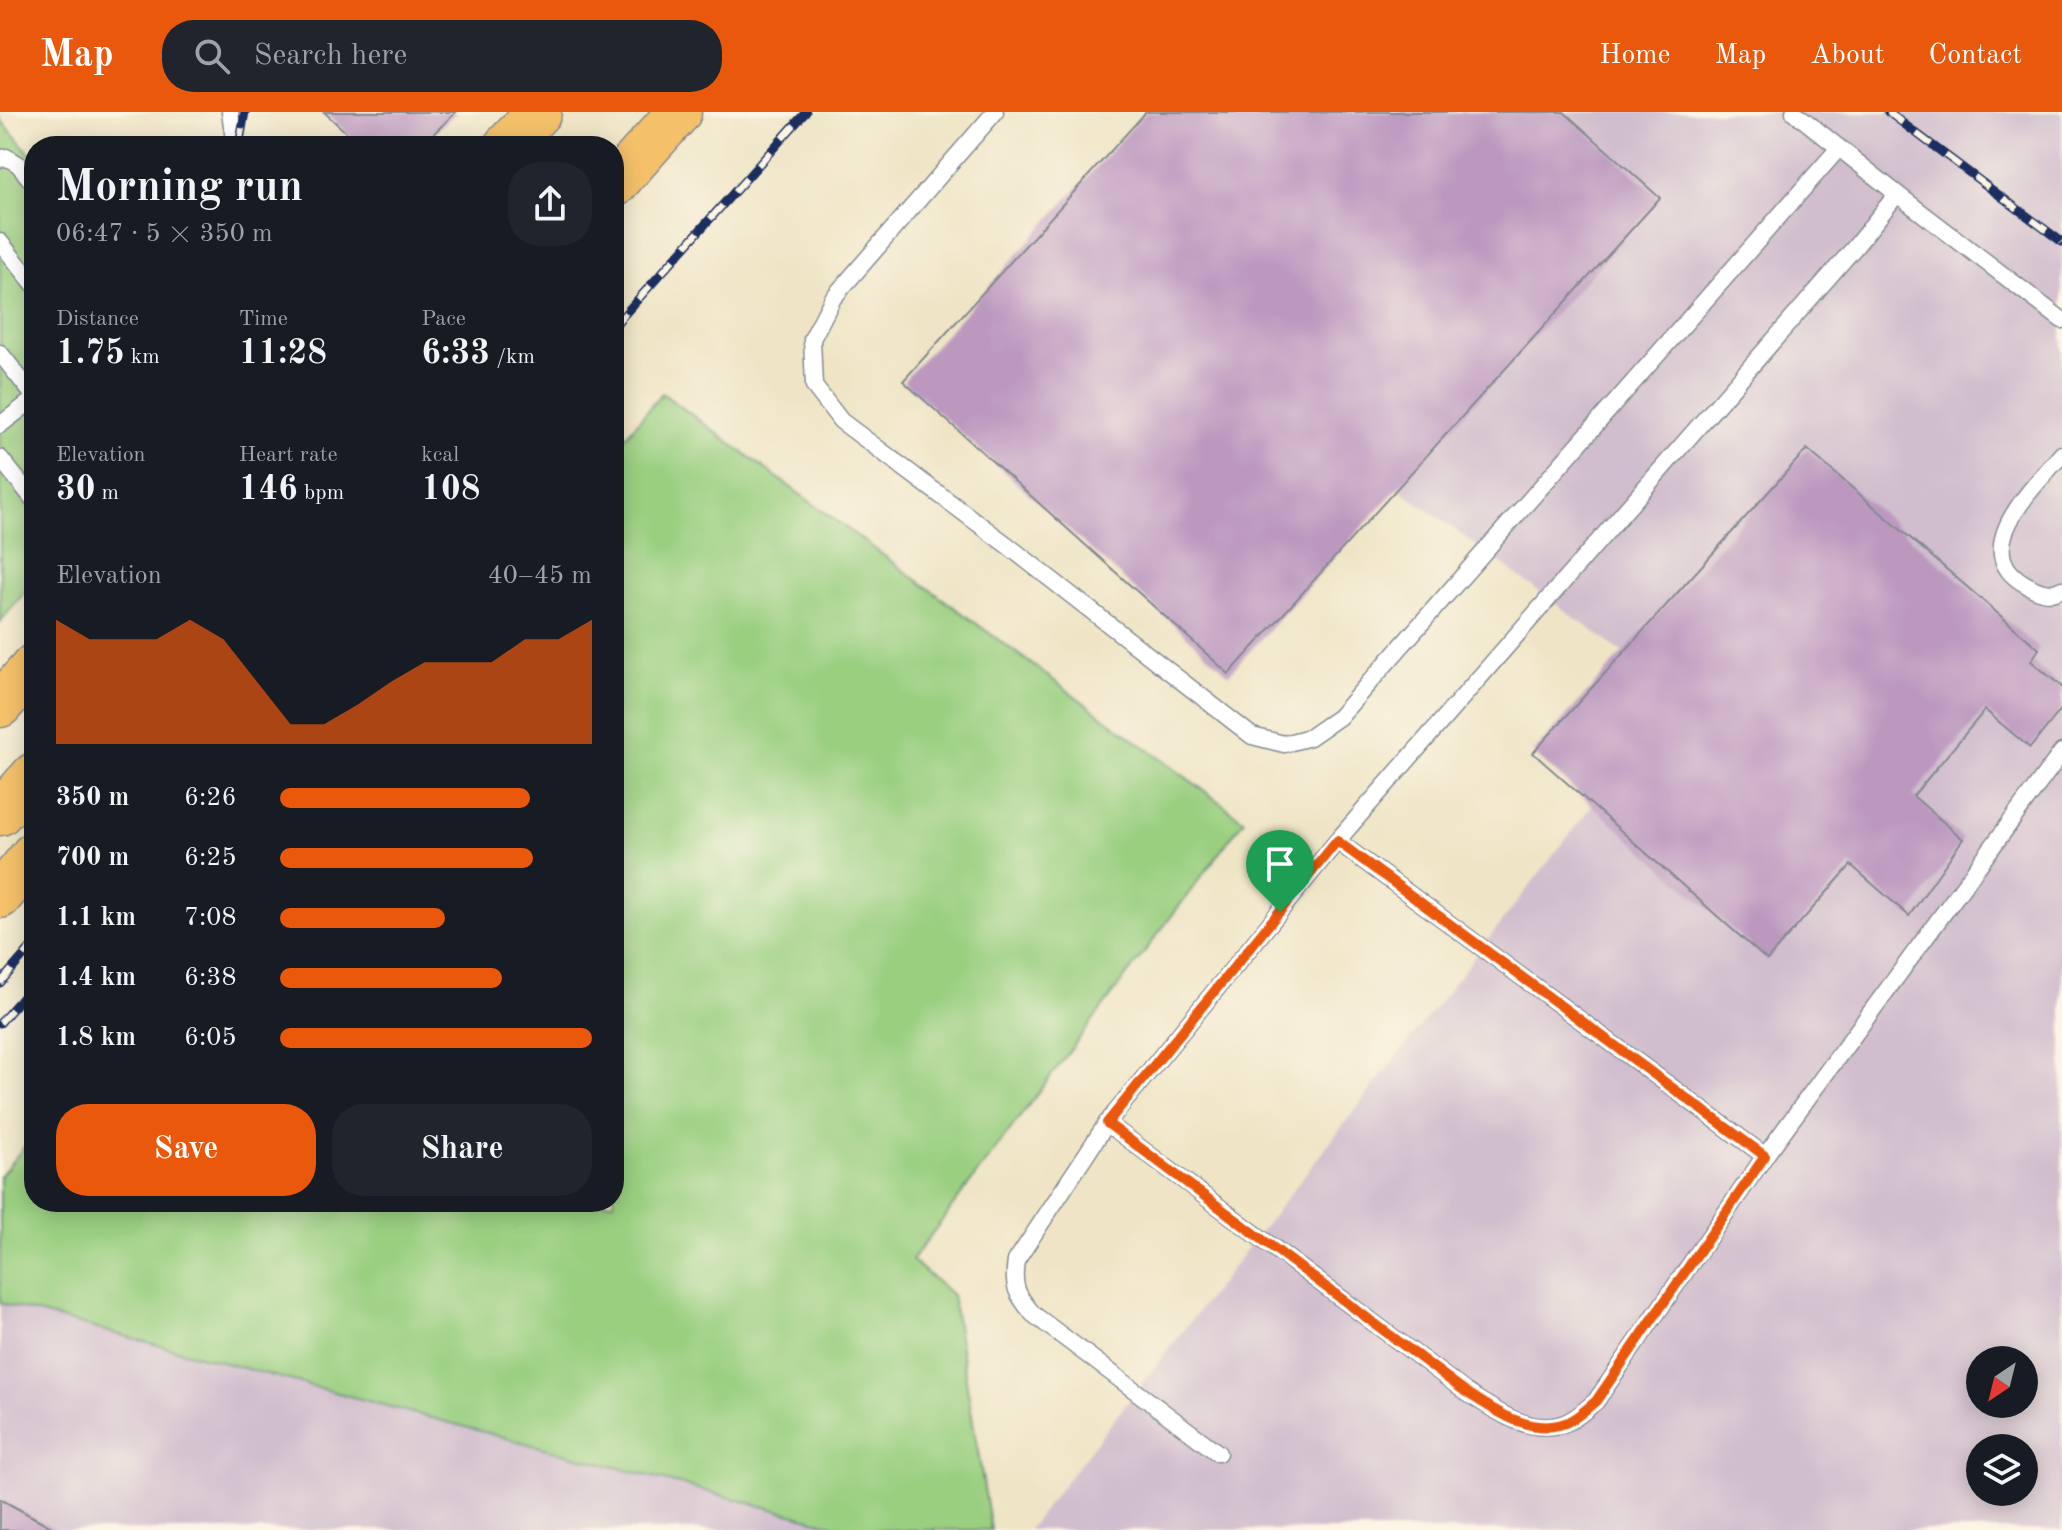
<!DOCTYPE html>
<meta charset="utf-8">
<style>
body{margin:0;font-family:"Old Standard TT",serif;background:#20242c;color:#f1f3f6;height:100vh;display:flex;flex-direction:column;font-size:30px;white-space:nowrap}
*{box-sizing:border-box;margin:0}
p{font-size:26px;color:#9ea1a6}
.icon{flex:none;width:44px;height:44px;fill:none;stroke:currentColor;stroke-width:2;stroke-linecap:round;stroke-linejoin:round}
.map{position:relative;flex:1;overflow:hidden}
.details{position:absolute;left:24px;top:24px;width:600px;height:1076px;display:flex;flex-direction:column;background:#171b24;border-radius:32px;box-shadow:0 4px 20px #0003}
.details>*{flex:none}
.needle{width:52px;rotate:215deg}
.buttons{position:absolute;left:1966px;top:1234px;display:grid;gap:16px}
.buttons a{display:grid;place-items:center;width:72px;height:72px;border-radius:50%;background:#171b24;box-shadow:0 4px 20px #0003;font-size:40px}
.pin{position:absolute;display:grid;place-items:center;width:68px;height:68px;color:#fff;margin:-82px -34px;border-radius:50% 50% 50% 0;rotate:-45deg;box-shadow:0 0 8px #0007}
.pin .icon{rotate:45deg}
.round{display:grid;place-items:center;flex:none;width:84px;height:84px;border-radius:32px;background:#20242c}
.head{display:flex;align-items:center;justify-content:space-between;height:136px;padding:0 32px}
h1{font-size:44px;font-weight:600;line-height:60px}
.figures{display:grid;grid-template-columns:repeat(3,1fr);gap:12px;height:136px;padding:8px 32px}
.figures div{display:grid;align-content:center}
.figures b{font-size:34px;font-weight:600}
.figures small{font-size:22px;font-weight:400}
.figures p{font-size:22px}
.chart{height:224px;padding:16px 32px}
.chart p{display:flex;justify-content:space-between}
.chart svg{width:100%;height:144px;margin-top:8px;fill:#ea580c;opacity:.7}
.button{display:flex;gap:16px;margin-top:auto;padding:16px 32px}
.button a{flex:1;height:92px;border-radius:32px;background:#ea580c;color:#fff;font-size:32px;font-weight:600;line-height:92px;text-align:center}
.button a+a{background:#20242c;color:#f1f3f6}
ul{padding:0 32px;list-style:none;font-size:26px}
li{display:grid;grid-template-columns:128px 96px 1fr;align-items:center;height:60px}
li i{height:20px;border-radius:10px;background:#ea580c}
header{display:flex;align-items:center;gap:48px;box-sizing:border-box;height:112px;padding:0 40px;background:#ea580c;color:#fff}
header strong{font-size:38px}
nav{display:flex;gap:44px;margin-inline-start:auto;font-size:28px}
.search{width:560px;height:72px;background:#20242c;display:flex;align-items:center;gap:20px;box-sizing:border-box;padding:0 28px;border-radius:32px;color:#9ea1a6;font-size:30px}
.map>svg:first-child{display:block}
.industrial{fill:#d0bdcd;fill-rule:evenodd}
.green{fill:#9acf80;stroke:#5a7f6f;stroke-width:2}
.building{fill:#bc98bf}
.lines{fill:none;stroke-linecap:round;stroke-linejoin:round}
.lane-casing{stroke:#858a92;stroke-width:19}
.highway-casing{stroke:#858a92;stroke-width:47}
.lane{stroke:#fff;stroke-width:16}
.highway{stroke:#f4c16a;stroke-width:44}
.rail-casing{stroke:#1b2f5e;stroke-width:9}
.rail{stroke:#fcf5e5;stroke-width:6;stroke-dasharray:18;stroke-linecap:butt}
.route-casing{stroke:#fff;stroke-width:16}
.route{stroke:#ea580c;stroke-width:10}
</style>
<header>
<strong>Map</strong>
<div class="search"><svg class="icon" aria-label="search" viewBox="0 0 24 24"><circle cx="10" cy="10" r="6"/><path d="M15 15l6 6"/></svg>Search here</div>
<nav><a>Home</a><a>Map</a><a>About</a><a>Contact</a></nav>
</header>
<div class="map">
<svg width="2062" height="1418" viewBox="0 0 2062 1418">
<rect width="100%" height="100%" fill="#fcf5e5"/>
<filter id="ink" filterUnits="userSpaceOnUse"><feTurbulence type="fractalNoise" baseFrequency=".0125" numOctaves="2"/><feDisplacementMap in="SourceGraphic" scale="16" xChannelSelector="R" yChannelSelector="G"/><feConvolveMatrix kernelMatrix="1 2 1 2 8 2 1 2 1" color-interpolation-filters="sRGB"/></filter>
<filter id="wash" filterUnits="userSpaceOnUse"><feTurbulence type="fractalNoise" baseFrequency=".006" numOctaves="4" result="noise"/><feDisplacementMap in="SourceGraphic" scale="32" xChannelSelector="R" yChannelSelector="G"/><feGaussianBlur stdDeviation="1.8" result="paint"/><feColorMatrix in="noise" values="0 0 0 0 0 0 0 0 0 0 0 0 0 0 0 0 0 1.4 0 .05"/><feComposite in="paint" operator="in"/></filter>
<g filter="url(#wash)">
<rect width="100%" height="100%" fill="#efe5c6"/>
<g class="industrial">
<path d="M1153 0H2062V1418H1028L1679 582 1048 119ZM1980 1248H2024V1292H1980ZM1980 1336H2024V1380H1980Z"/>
<polygon points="0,1191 852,1418 0,1418"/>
</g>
<g class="green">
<polygon points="0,7 34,46 34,469 0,510"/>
<polygon points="662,281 1244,708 912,1148 952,1183 991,1418 852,1418 0,1191 0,1064 34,1023 34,1090 614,1090 614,338"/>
</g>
<g id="blocks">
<g class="building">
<polygon points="324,0 456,0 421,34 361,34"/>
<polygon points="1146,0 1564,0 1660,86 1229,562 903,269"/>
<polygon points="1807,337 2039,537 2031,549 2062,575 2062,596 2030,636 1985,598 1913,684 1963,727 1909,804 1851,753 1767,848 1533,641"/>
<polygon points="0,1387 57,1418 0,1418"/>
</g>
</g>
</g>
<g filter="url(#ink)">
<use href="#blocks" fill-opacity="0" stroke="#858a92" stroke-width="2"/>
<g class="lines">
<defs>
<g id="lane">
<polyline points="230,0 235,34"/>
<polyline points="995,0 833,186 812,227 814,274 841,309 1007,433 1252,624 1284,632 1310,625 1339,605 1839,36"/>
<polyline points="1794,0 1897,82 2062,208"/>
<polyline points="0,47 6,45 18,52 34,72"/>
<polyline points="0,130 34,172"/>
<polyline points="0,241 34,284"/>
<polyline points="0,313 34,287"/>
<path d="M2062 342C2035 374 1964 440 2027 473 2039 480 2050 484 2062 477"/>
<polyline points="0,346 34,388"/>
<polyline points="1337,729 1765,1044"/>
<path d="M1107 1011 1466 1280C1493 1297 1525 1321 1559 1313 1573 1310 1585 1298 1596 1289L1765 1044 2062 640"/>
<path d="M1218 1341 1033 1202C1017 1183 1012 1175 1016 1149L1107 1011 1337 729 1855 135 1897 82"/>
</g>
<g id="highway">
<polyline points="506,34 539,0"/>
<polyline points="614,73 679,0"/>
<polyline points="0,593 34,554"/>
<polyline points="0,701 34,663"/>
<polyline points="0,784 34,742"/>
</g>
</defs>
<use href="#lane" class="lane-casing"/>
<use href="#highway" class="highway-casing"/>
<use href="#lane" class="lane"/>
<use href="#highway" class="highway"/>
<defs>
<g id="rail">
<polyline points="1888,0 2062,130"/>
<polyline points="239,34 245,0"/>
<polyline points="614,214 806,0"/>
<polyline points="0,871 34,832"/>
<polyline points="0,911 34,872"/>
</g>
</defs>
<use href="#rail" class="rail-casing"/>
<use href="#rail" class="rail"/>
</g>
</g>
<g class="lines" filter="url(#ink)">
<defs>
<path id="route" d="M1337 729 1765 1044 1596 1289C1585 1298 1573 1310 1559 1313 1525 1321 1493 1297 1466 1280L1107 1011Z"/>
</defs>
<use href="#route" class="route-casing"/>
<use href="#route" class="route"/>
</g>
</svg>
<div class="buttons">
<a><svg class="needle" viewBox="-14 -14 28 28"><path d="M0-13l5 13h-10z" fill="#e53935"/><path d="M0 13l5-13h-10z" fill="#9ea1a6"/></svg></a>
<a><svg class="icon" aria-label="layers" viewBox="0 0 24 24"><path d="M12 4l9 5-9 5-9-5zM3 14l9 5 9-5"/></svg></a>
</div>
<div class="pin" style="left:1280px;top:800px;background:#1e9e55"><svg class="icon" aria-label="arrive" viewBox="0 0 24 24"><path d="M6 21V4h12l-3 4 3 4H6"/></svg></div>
<section class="details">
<div class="head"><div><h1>Morning run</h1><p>06:47 · 5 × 350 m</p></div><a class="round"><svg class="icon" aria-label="share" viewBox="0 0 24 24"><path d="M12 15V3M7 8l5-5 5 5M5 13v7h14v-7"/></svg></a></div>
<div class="figures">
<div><p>Distance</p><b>1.75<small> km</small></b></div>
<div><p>Time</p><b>11:28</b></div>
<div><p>Pace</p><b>6:33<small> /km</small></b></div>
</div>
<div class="figures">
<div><p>Elevation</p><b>30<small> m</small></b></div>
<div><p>Heart rate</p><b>146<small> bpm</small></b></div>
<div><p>kcal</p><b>108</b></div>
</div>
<div class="chart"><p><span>Elevation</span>40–45 m</p>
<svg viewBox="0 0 160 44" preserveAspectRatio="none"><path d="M0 44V6L10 12L20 12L30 12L40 6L50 12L60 25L70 38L80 38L90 32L100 25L110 19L120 19L130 19L140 12L150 12L160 6V44z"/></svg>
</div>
<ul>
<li><b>350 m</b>6:26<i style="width:80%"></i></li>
<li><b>700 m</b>6:25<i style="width:81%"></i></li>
<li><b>1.1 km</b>7:08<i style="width:53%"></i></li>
<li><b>1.4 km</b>6:38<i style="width:71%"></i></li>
<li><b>1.8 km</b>6:05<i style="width:100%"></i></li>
</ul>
<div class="button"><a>Save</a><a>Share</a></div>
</section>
</div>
